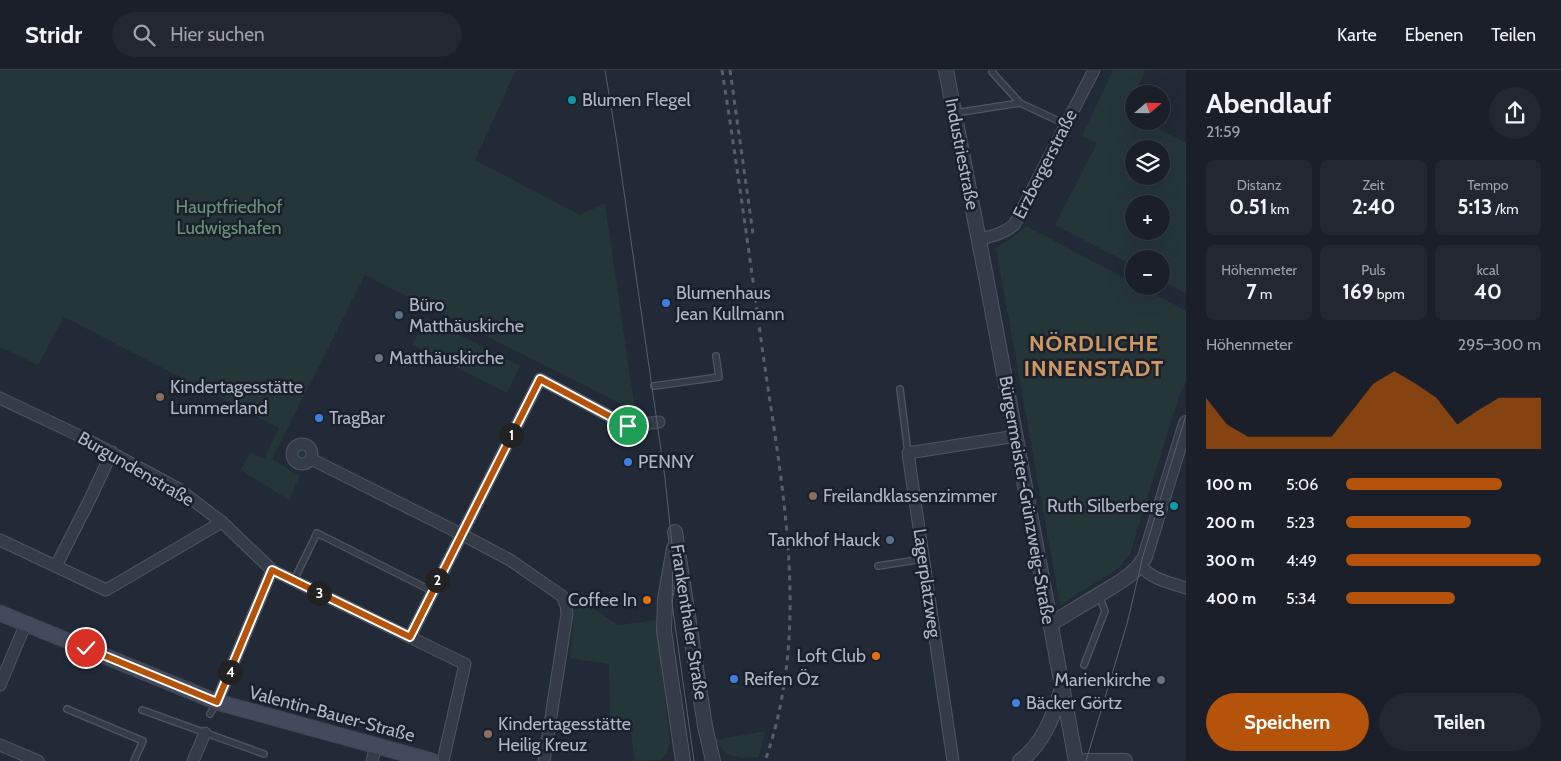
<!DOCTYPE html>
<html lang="de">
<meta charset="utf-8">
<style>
body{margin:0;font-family:Cabin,sans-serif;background:#232731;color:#f1f3f6;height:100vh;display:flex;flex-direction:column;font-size:19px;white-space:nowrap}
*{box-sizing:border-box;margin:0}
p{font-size:16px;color:#9fa2a8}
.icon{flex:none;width:28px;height:28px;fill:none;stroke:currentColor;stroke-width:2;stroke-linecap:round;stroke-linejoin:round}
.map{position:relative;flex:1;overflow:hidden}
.drawer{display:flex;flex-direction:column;background:#1a1f29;width:375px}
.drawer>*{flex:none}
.needle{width:32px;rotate:70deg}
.controls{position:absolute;left:1125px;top:15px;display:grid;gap:10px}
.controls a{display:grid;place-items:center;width:45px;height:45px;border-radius:50%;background:#1a1f29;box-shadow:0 5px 20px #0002,0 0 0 1px #383d46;font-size:25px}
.pin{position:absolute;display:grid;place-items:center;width:42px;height:42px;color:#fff;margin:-21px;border:2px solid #fff;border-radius:50%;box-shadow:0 1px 5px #0007}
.km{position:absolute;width:25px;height:25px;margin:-12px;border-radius:50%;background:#222;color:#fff;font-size:14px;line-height:25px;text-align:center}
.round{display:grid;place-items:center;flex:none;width:52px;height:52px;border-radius:26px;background:#232731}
.headline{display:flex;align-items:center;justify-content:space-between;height:85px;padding:0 20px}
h1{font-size:28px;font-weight:700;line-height:38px}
.figures{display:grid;grid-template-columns:repeat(3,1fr);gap:8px;height:85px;padding:5px 20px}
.figures div{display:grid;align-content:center;border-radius:8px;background:#232731;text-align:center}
.figures b{font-size:21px;font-weight:700}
.figures small{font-size:14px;font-weight:400}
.figures p{font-size:14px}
.chart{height:140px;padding:10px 20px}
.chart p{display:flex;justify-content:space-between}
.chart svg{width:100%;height:90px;margin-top:5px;fill:#b45309;opacity:.7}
.action{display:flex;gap:10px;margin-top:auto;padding:10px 20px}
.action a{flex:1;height:58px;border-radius:30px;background:#b45309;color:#fff;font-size:20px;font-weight:700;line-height:58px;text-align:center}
.action a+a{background:#232731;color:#f1f3f6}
ul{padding:0 20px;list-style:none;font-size:16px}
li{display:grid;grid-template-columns:80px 60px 1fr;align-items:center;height:38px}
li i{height:12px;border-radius:6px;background:#b45309}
header{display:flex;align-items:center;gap:30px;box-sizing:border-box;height:70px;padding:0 25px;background:#1a1f29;border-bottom:1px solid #383d46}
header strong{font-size:24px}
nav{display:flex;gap:28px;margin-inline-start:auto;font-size:18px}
.search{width:350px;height:45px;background:#232731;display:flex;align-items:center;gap:12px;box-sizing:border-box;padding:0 18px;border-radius:28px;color:#9fa2a8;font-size:19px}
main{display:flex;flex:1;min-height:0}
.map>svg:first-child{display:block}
.green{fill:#253639;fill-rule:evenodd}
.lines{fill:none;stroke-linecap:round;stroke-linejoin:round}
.service-casing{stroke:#505662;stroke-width:8}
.minor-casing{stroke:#505662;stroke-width:13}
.tertiary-casing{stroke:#505662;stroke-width:16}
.secondary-casing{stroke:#3f4551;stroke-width:17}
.service{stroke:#353c48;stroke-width:5.5}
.minor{stroke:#353c48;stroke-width:11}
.tertiary{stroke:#353c48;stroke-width:14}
.secondary{stroke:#444a5b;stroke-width:15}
.tram{stroke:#575f6f;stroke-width:1}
.rail{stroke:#575f6f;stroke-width:3;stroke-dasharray:5 5;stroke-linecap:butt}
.route-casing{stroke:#fff;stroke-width:10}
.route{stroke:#b45309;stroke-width:6}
.culture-dot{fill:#0f9aa8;stroke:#1b212c;stroke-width:2}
.shop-dot{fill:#3f7fe0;stroke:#1b212c;stroke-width:2}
.service-dot{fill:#5c6f8a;stroke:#1b212c;stroke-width:2}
.worship-dot{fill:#6b7280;stroke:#1b212c;stroke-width:2}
.education-dot{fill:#8d6e63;stroke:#1b212c;stroke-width:2}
.food-dot{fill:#e8710a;stroke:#1b212c;stroke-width:2}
.labels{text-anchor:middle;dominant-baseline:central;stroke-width:5;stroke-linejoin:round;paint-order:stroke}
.poi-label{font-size:18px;fill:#b0b6c4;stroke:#1b212c;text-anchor:start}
.street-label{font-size:18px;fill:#b0b6c4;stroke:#1b212c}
.park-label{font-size:18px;fill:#699476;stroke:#1b212c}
.district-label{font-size:22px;font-weight:bold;letter-spacing:1px;fill:#cd9862;stroke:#1b212c}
</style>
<header>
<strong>Stridr</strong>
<div class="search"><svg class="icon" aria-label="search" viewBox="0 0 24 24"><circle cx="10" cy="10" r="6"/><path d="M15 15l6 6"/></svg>Hier suchen</div>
<nav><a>Karte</a><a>Ebenen</a><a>Teilen</a></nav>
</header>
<main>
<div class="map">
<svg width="1186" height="691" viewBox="0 0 1186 691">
<rect width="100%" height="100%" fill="#222937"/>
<g class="green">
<polygon points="0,0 516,0 475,90 580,145 605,133 635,341 365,205 272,389 300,406 289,430 241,400 250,382 264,389 279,358 64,247 38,295 0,277"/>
<path d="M1113 0H1145L1136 23 1137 24H1134V51H1144L1186 73V223L1161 211V189H1134V196L1055 155 1097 73 1082 66ZM1134 79H1161V106H1134ZM1134 134H1161V161H1134Z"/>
<polygon points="1026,156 1134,213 1134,216 1139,216 1186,241 1186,311 1179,326 1130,484 1119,498 1060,535 996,178 1012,168"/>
<polygon points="426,248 520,296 507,323 412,275"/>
<circle cx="302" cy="384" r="10"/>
<polygon points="585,537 593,538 618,555 656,550 670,672 667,683 660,690 635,691 630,657 610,658 609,594 570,588 575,539"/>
<polygon points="765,661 759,687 740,688 726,684 715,670"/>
</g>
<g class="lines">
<defs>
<g id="service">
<polyline points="993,0 992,2 1020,33"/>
<polyline points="955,43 1020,33 1065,54"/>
<polyline points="654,316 719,307 716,286"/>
<polyline points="900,319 908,383"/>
<polyline points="878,496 923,489"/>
<polyline points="294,510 317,463 432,521"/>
<polyline points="1084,595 1105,541 1099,525"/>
<polyline points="67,639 143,671 134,691"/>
<polyline points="142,640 264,684"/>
<polyline points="210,644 217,632"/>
</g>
<g id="minor">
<path d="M979 169C992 166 1003 164 1014 155L1094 0"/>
<polyline points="0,328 82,367 177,418 222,452 272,500 465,594 443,691"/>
<circle cx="302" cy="384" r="10"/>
<polyline points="311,389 461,464 510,490 562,526 566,535 567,544 544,691"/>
<polyline points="0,470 106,520 222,452"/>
<polyline points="56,496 90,429 112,382"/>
<path d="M1141 496C1153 510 1168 512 1186 518"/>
<polyline points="410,567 540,309 628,356 659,352"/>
<polyline points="0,615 26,553"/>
<polyline points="217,632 272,500"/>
<polyline points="0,675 38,691"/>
<polyline points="193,691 205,663"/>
<polyline points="372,691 376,676"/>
<polyline points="953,691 908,383 1016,366"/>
</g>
<g id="tertiary">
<polyline points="946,0 986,207 1076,691"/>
<polyline points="675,462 705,656 713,691"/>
<polyline points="674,478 665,529 664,561 683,691"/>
<path d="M1050 554C1066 545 1081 535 1097 526 1114 515 1135 506 1145 487L1186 353"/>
<path d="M1020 691C1043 674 1053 647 1061 621"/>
<polyline points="1086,691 1125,691"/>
</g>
<polyline id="secondary" points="0,543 217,632 432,691"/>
</defs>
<use href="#service" class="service-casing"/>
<use href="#minor" class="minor-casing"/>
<use href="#tertiary" class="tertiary-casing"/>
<use href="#secondary" class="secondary-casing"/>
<use href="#service" class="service"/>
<use href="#minor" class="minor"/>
<use href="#tertiary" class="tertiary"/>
<use href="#secondary" class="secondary"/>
<g class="tram">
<polyline points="605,0 617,73 665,408 673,484 672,533 694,691"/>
<polyline points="1086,691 1127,554 1143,486 1186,345"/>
</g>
<g class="rail">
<path d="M722 0C737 95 750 189 763 284 782 418 812 559 765 691"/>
<polyline points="730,0 753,164"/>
</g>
</g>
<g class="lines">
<defs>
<polyline id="route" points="86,578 217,632 272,500 410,567 540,309 628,356"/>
</defs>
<use href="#route" class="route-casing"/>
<use href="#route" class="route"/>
</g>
<g class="culture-dot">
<circle cx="572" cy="30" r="5"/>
<circle cx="1174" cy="436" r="5"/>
</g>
<g class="shop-dot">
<circle cx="666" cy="233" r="5"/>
<circle cx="319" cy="348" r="5"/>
<circle cx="628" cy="392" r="5"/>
<circle cx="734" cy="609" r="5"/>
<circle cx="1016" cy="633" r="5"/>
</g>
<g class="service-dot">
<circle cx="399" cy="245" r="5"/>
<circle cx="890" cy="470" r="5"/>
</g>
<g class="worship-dot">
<circle cx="379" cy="288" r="5"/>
<circle cx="1161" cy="610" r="5"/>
</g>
<g class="education-dot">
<circle cx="160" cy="327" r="5"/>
<circle cx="813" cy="426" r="5"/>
<circle cx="488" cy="664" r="5"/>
</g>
<g class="food-dot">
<circle cx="647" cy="530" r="5"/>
<circle cx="876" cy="586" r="5"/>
</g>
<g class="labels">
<g class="poi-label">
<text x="582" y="30">Blumen Flegel</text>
<text x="676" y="223">Blumenhaus<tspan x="676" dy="21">Jean Kullmann</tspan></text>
<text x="409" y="235">Büro<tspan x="409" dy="21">Matthäuskirche</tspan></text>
<text x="389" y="288">Matthäuskirche</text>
<text x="170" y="317">Kindertagesstätte<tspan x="170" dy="21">Lummerland</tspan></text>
<text x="329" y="348">TragBar</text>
<text x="638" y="392">PENNY</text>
<text x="823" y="426">Freilandklassenzimmer</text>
<text x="1164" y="436" text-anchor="end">Ruth Silberberg</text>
<text x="880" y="470" text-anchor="end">Tankhof Hauck</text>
<text x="637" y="530" text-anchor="end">Coffee In</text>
<text x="866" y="586" text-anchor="end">Loft Club</text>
<text x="744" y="609">Reifen Öz</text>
<text x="1151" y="610" text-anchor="end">Marienkirche</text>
<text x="1026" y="633">Bäcker Görtz</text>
<text x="498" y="654">Kindertagesstätte<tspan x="498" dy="21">Heilig Kreuz</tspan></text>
</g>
<g class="street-label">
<text transform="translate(962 84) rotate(79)">Industriestraße</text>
<text transform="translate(1045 94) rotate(-63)">Erzbergerstraße</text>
<text transform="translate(136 399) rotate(30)">Burgundenstraße</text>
<text transform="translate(1027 430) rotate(80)">Bürgermeister-Grünzweig-Straße</text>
<text transform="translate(927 513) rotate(82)">Lagerplatzweg</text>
<text transform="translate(689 552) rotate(81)">Frankenthaler Straße</text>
<text transform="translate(332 644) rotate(15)">Valentin-Bauer-Straße</text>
</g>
<g class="park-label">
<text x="229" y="137">Hauptfriedhof<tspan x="229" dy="21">Ludwigshafen</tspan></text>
</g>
<g class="district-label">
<text x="1094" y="273">NÖRDLICHE<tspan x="1094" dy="25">INNENSTADT</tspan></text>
</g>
</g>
</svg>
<div class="controls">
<a><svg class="needle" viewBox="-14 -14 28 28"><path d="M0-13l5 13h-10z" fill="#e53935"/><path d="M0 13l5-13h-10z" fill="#9fa2a8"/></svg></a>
<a><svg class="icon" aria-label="layers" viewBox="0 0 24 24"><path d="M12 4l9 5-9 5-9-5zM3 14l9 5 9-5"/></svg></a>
<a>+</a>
<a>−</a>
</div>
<div class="pin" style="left:628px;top:356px;background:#1e9e55"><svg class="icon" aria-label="arrive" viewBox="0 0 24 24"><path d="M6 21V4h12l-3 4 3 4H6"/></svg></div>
<div class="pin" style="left:86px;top:578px;background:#d93025"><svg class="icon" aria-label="check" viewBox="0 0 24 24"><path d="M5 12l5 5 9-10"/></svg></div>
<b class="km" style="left:511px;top:365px">1</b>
<b class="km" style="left:437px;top:510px">2</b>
<b class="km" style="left:319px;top:523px">3</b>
<b class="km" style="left:230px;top:602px">4</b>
</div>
<section class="drawer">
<div class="headline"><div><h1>Abendlauf</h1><p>21:59</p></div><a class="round"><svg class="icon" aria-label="share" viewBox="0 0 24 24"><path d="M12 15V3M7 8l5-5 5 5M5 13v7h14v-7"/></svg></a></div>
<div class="figures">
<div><p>Distanz</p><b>0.51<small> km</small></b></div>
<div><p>Zeit</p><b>2:40</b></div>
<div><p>Tempo</p><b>5:13<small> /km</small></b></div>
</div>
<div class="figures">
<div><p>Höhenmeter</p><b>7<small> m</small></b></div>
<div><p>Puls</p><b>169<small> bpm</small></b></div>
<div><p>kcal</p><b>40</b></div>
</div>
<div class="chart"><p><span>Höhenmeter</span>295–300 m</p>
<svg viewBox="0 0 160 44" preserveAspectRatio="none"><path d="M0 44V19L10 32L20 38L30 38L40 38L50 38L60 38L70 25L80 12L90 6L100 12L110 19L120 32L130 25L140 19L150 19L160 19V44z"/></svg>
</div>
<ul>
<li><b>100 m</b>5:06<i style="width:80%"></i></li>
<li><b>200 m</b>5:23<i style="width:64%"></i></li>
<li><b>300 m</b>4:49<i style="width:100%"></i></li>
<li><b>400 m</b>5:34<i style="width:56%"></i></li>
</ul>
<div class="action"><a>Speichern</a><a>Teilen</a></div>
</section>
</main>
